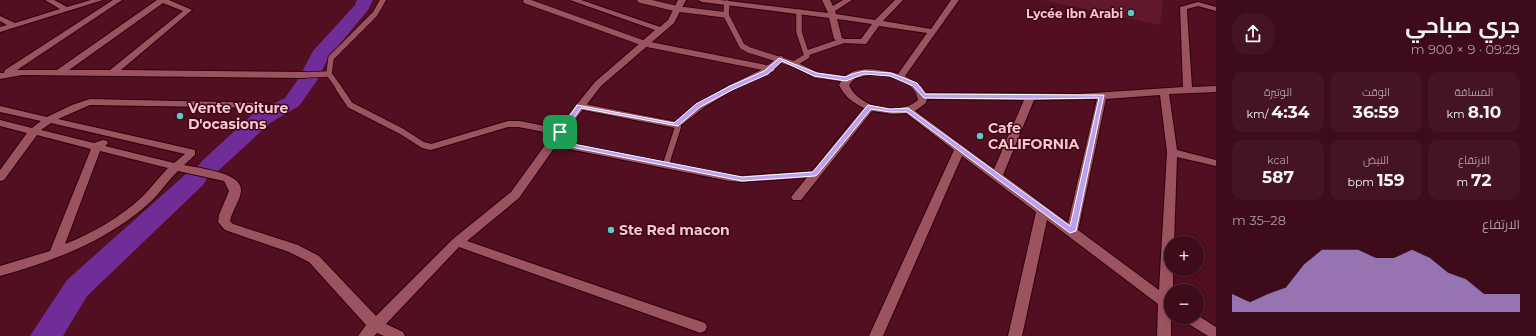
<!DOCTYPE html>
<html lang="ar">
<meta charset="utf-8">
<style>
body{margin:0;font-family:Montserrat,Cairo,sans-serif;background:#441422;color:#f1f3f6;direction:rtl;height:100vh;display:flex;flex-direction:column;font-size:15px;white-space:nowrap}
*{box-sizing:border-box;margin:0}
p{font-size:13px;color:#ad9ba2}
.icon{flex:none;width:22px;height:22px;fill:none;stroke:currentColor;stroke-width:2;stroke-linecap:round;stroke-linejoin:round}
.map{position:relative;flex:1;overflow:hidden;direction:ltr}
.side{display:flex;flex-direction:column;background:#3d0b19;width:320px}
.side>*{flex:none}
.tools{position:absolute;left:1164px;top:236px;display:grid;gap:8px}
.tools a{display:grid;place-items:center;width:40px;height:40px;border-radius:50%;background:#3d0b19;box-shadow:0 2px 6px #0003,0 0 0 1px #562b38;font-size:20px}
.pin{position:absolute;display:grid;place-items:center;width:34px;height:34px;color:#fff;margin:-17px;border-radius:8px;box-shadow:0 2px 6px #0006}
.round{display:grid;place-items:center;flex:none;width:42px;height:42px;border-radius:16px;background:#441422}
.head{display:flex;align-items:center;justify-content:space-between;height:68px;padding:0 16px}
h1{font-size:22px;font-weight:700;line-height:30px}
.figures{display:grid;grid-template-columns:repeat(3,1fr);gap:6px;height:68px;padding:4px 16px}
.figures div{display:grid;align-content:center;border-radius:10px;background:#441422;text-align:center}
.figures b{font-size:17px;font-weight:700}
.figures small{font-size:11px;font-weight:400}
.figures p{font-size:11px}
.chart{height:112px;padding:8px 16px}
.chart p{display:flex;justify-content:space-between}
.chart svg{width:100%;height:72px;margin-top:4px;fill:#bca0f2;opacity:.7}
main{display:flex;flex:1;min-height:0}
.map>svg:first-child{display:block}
.built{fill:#61182c}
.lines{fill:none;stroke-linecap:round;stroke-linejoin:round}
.river{fill:#702d97;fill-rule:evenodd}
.service-far1-casing{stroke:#2e000c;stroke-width:7}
.service-casing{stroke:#2e000c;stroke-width:8}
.minor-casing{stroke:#2e000c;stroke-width:2}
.service-far1{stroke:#9b535f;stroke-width:5.5}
.service{stroke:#9b535f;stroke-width:6}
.minor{fill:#9b535f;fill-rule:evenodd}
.route{fill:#bca0f2;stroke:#fff;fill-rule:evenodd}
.poi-dot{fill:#54cdc7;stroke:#450317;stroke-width:1.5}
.labels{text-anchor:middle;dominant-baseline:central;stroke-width:3;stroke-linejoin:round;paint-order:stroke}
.far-poi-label{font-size:12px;font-weight:bold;fill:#f3c9ce;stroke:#450317;text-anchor:end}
.poi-label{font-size:14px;font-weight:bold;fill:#f3c9ce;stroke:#450317;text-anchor:start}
</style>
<main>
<section class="side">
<div class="head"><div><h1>جري صباحي</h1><p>09:29 · 9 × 900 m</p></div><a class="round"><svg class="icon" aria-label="share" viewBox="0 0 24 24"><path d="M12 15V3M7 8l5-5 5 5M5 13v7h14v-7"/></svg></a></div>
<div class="figures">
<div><p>المسافة</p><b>8.10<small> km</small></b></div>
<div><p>الوقت</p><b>36:59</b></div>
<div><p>الوتيرة</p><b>4:34<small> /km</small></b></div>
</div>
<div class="figures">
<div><p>الارتفاع</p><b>72<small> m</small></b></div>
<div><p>النبض</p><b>159<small> bpm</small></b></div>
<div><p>kcal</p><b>587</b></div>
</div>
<div class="chart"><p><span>الارتفاع</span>28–35 m</p>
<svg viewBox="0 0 160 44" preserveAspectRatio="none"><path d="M0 44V33L10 38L20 33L30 29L40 15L50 6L60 6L70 6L80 11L90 11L100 6L110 11L120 20L130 24L140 33L150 33L160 33V44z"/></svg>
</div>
</section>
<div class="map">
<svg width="1216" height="336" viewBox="0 0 1216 336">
<rect width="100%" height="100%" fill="#510f21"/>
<polygon class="built" points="1042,0 1163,0 1160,25"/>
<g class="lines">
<g class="river">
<polygon points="357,0 373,0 368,10 329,57 320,74 315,75 318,79 299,106 270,123 218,171 210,173 202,171 198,166 202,161 254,113 285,98 301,75 306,74 303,70 313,51 355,5"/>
<polygon points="195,171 204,174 207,179 204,184 87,296 63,336 30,336 67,280 186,174"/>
</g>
<defs>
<g id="service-far1">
<polyline points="640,0 678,9 726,15"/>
<polyline points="526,1 646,44 772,69"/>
<polyline points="727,3 726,15 742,46 749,50 794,64 816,75 846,79"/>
<polyline points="807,53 842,41"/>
<polyline points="794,64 807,56 799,32 799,12"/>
<polyline points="305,75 329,74"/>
<polyline points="339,88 329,74 331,58 375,14 383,0"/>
<polyline points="730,88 763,72 781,59"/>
</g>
<g id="service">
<polyline points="338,87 350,105 401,131 423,145 431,147 508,124 519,124 560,132"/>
<polyline points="579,106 676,125 678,127 666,164"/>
<polyline points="676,125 702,105 732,87"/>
<polyline points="554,143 730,178 742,179 815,174"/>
</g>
<g id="minor">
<polygon points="45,0 54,0 67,7 91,0 103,0 0,32 0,27 7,25 0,21 0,16 15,23 60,9"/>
<path d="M113 0H122L17 70H57L157 0H169L192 10 121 70 305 72 310 75 305 78 22 75 0 79V73H4L5 70ZM163 3 183 11 110 70H69Z"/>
<path d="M570 0H581L660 27 668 20 678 0H686L674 23 601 86 564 134 519 198 467 241 705 323 707 327 705 331 700 333 695 331 459 247 386 324 403 332 405 336H384L377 333 374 336H358L366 325 309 262 289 252 225 230 218 222 219 215 229 191 224 181 178 171C167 181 159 195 147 205 105 242 53 261 0 276V266L50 251 91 149 37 135 4 180 0 181V170L27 133 0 126V120L32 128 41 121 0 112V106L47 117 72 105 90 99 263 103 268 106 266 108 90 105 58 119 195 150V155L184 165C197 168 243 172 241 191 240 201 232 211 230 221L233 224 298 245 319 256 376 316 453 239 511 192 556 130 595 82 655 30ZM51 123 185 154 174 163 105 146 108 143 107 141 103 140 94 143 41 130ZM100 151 168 168C159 177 152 187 143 196 121 217 93 233 65 244Z"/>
<path d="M698 0H720L828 13 822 0H830L833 6 843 0H852L835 11 836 14 875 20 895 0H903L883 21 931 29 951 0H959L905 76 921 86 926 93 1078 94 1183 87 1180 7 1198 2 1216 7V11L1198 6 1187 9V12L1192 87 1216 86V92L1169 94 1177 150 1216 160V166L1177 157 1174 243H1171V269H1173V291H1171V336H1157L1158 304 1047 220 1022 336H1008L1036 212 962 156 883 336H869L954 150 906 113 893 114 872 111 801 200H793L791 197 864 108C852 102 845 97 839 85 849 63 879 69 898 74L927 33 879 26 866 44 842 43 834 39 829 18 702 2ZM837 19 872 24 861 39H844L842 38ZM869 75C886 74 916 80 918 100 899 117 859 108 849 85L855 78ZM1160 95 1167 152 1159 290 1078 230 1106 99ZM927 99 1024 100 994 169 915 111 926 103ZM1097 99 1068 223 1003 175 1034 100Z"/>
<polygon points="1197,315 1216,327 1216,336 1208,336 1184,321 1182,317 1197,317"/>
</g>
</defs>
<use href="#service-far1" class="service-far1-casing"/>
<use href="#service" class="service-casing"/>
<use href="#minor" class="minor-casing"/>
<use href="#service-far1" class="service-far1"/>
<use href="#service" class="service"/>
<use href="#minor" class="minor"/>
</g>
<path class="route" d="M779 58 817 73 845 77 852 74 864 71 891 73 917 83 925 94 1104 95 1076 231 1070 233 907 112H890L871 109 817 175 815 176 742 181 551 143 577 105 674 123 696 104 728 87 764 71ZM782 61 814 76 846 81 864 74 890 76 913 86 924 98 1030 99 1099 98 1070 226 908 108 890 109 868 105 813 172 742 177 558 141 581 108 678 126 700 107 732 90 768 74Z"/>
<g class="poi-dot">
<circle cx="1131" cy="13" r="4"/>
<circle cx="180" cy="116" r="4"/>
<circle cx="980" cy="136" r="4"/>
<circle cx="611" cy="230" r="4"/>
</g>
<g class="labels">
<g class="far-poi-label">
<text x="1123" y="13">Lycée Ibn Arabi</text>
</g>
<g class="poi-label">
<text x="188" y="108">Vente Voiture<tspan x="188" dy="16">D'ocasions</tspan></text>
<text x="988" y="128">Cafe<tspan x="988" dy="16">CALIFORNIA</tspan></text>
<text x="619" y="230">Ste Red macon</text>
</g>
</g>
</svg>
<div class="tools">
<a>+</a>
<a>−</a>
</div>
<div class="pin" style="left:560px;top:132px;background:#1e9e55"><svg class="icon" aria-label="arrive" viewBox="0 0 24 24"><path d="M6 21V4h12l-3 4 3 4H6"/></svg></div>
</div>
</main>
